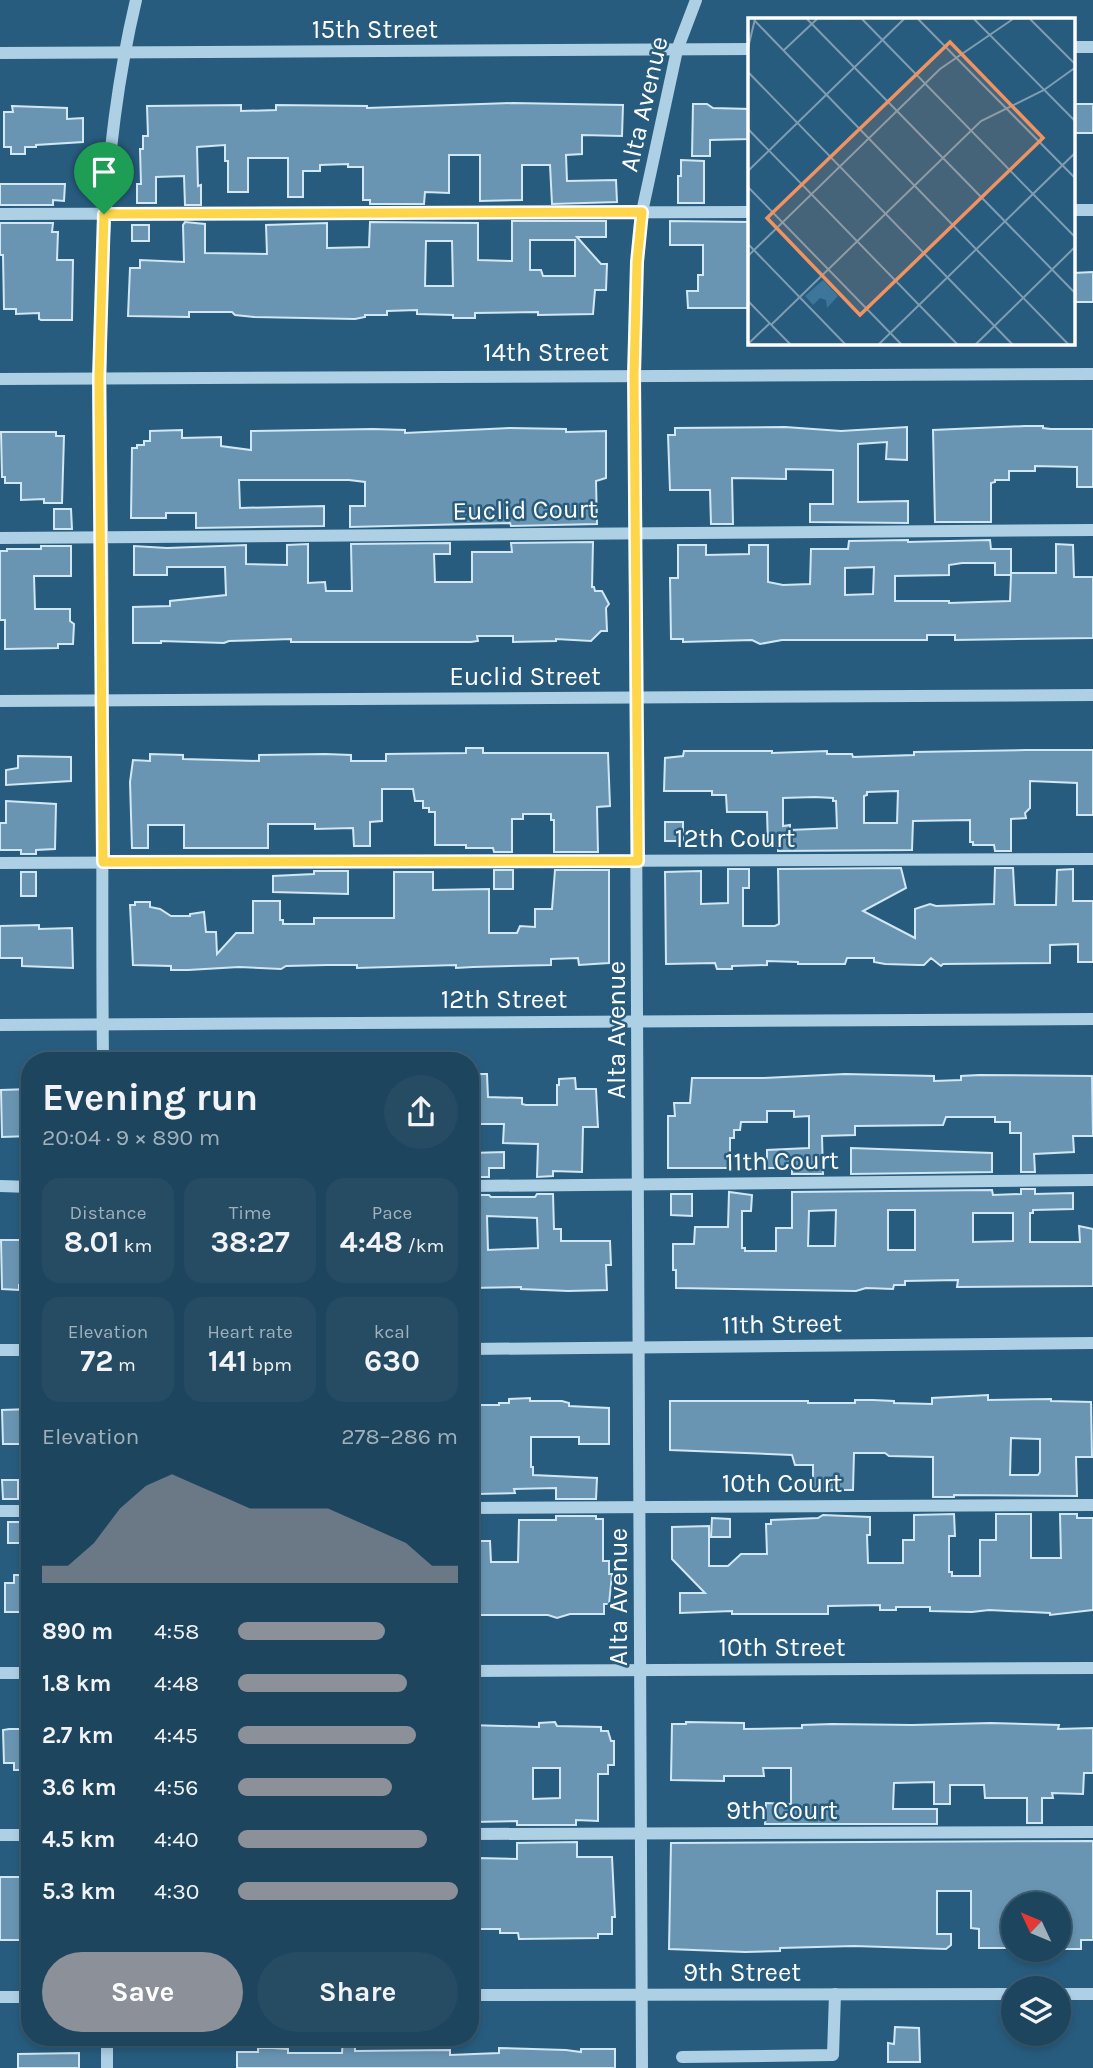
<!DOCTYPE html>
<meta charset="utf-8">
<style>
body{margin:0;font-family:Karla,sans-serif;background:#264c64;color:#f1f3f6;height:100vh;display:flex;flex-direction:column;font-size:26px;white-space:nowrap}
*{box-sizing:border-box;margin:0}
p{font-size:23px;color:#a1b1bc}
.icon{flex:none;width:38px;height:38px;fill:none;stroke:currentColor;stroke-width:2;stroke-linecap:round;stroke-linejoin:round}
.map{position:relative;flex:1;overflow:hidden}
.details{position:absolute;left:21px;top:1052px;width:458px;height:994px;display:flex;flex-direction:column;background:#1e455e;border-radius:28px;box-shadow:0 4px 10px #0003,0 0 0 2px #3c5d73}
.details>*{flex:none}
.needle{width:46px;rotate:314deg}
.tools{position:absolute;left:1001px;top:1892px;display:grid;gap:14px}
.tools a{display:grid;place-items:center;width:70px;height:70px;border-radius:50%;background:#1e455e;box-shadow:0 4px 10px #0003,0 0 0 2px #3c5d73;font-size:35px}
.pin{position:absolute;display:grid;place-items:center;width:60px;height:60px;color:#fff;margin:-72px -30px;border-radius:50% 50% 50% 0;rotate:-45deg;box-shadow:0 0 7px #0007}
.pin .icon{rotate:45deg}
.round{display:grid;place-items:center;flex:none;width:74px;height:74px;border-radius:37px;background:#264c64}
.summary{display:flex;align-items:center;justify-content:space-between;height:119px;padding:0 21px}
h1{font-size:38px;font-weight:700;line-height:52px}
.metrics{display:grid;grid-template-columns:repeat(3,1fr);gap:10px;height:119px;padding:7px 21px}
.metrics div{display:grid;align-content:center;border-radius:18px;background:#264c64;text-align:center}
.metrics b{font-size:30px;font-weight:700}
.metrics small{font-size:19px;font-weight:400}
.metrics p{font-size:19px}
.chart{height:196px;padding:14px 21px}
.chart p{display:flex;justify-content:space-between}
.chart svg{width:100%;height:126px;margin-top:7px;fill:#8c9099;opacity:.7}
.button{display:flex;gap:14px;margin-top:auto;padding:14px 21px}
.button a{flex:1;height:80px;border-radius:42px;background:#8c9099;color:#fff;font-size:28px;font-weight:700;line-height:80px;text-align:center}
.button a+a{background:#264c64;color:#f1f3f6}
ul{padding:0 21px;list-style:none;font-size:23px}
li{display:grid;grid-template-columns:112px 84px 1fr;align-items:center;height:52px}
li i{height:18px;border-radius:9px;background:#8c9099}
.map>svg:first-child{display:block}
.building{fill:#6995b2;stroke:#d1e7f4;stroke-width:2;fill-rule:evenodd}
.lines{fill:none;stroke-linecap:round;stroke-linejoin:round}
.minor{stroke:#aed0e5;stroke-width:12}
.route-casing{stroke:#fff;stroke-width:14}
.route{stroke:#ffd54a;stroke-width:9}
.labels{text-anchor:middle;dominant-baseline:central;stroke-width:5;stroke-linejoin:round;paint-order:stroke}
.street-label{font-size:26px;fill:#fff;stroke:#285c7e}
.inset-road{fill:none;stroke:#7e9db2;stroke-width:2}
.view{fill:#f09361;fill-opacity:0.15;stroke:#f09361;stroke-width:3.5}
.inset-edge{fill:none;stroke:#fff;stroke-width:3.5}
</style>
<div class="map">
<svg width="1093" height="2068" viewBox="0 0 1093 2068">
<rect width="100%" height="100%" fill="#285c7e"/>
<g class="building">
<polygon points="513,103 623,105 622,136 582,135 582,154 566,155 567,181 616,180 617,202 552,204 550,165 522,165 522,200 480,201 480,155 449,155 449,193 425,192 424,204 370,204 370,200 363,200 363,167 348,167 348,164 320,165 320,171 303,171 303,197 288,197 288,158 248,158 248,192 228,192 228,161 225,161 225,145 197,147 198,186 201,185 201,205 185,205 184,176 156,177 156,203 137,203 137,184 141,184 140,149 143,149 143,136 148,136 147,106 241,105 241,111 276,110 276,105 367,106 367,108"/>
<polygon points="693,104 707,104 713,108 750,109 750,139 710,140 710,156 692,156"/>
<rect x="1074" y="104" width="19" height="29"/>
<polygon points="12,106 67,108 67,119 83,118 83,142 36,145 36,147 25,147 25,154 11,154 11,147 4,147 4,112 13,112"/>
<polygon points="681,160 704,161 704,203 678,203 678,176 681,176"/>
<polygon points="0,184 65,184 64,201 53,200 53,205 0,205"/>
<path d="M512 221H606V237H577L601 264H607L606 290H595L593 314 538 315V312L475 313V318H453V315L417 314V310L387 311V315H365V317L355 319 254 317 235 315 232 312H189V317L128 316 130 268H140V260L184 262 183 225 185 222 205 224V253L267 254 266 225 327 223V248L369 247 370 222 478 223V260L512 261ZM530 240H575V276H543L541 270H530ZM426 241H452L453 286H425Z"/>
<polygon points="670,221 750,222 750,308 688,308 687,291 698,291 698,275 703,275 703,245 670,245"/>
<polygon points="0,223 53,223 52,232 58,232 57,260 73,260 72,320 41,320 39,319 39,313 16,314 16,309 4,309 3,255 0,255"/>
<rect x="132" y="225" width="17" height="16"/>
<polygon points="1093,272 1093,302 1074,302 1074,273"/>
<polygon points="1025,426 1043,426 1043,428 1051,429 1093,429 1093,487 1077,487 1077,467 1035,466 1035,471 1009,471 1009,480 995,480 995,482 991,483 991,522 935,522 933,430"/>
<polygon points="785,427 841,431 907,427 907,460 886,459 887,442 858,444 858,502 908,501 908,523 810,522 810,504 833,504 833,470 786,469 786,479 732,478 733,524 711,524 710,490 670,490 668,435 675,435 675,428"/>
<polygon points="510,428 566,429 566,432 606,431 606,478 596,481 597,524 511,526 510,523 350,527 350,506 365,506 365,482 349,480 239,480 240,508 324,506 324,526 196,528 196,513 166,513 166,518 131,518 132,448 137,448 137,445 144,445 144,441 150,441 150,431 182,430 182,438 221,437 221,446 251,450 251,431 373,429 405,430 405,433"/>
<polygon points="1,432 56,432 56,436 64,436 62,503 44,503 44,499 21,500 21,483 5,483 5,477 2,477"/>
<polygon points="54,509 71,509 72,529 54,529"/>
<path d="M908 540V542L990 540 991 549H1011V573H1056V544L1073 545 1074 577H1093V638L955 640V635H927V640H782L760 644 752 640 683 642V639H671L670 578H678V545H706V555L749 554V545H768V582L783 585 810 584 811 549H848L849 541ZM962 563H995V575H1011L1010 601 949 603V601H895V576L949 575V565ZM874 567 873 594 845 595V568Z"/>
<polygon points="593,542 592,587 594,587 595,591 602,591 609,604 606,608 607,631 601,631 591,641 556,639 556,641 513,642 513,636 477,636 478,641 471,642 291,642 291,639 229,641 224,643 161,641 161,643 133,643 133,607 170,606 170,601 226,595 225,567 167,567 167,575 134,575 134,546 167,548 246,545 246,564 287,565 287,545 308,544 308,583 325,582 326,591 352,591 351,544 450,543 450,554 434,554 435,582 472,582 472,552 512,552 511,543"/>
<polygon points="41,546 71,546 71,576 34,576 35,609 70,609 70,621 74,624 73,644 58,644 58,648 5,649 5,620 0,620 0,551 7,551 7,549 41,549"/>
<polygon points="466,748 483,748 483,753 608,753 610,806 597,807 598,852 554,852 554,820 551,820 551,814 523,814 523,819 512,819 512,852 494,852 493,848 466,848 466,845 435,845 435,812 429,812 429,808 423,808 423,801 415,801 413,789 382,789 382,821 370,822 370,846 354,846 353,828 315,829 315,824 268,824 268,848 184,848 184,825 148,825 148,848 132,848 130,782 133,760 150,761 150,754 183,755 183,759 259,761 259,755 325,754 351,755 351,761 386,761 386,754 466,753"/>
<path d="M1026 750H1093V815H1077V783L1030 781V808L1025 813 1026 818 1011 819V851H995L994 845H973V842H970V820L913 821 912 850 778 851V846H768L767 812H727L726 795H712V791H664L665 758 683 756 684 751H772V753L827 751V754H852L853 757 914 755V752ZM898 791 897 823H864V796L867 795V792ZM815 797 833 798V801H836L837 828 790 830V825L783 826V798Z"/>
<polygon points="18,756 71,757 71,781 6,785 6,770 18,768"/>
<polygon points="6,801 56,804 55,849 36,850 36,854 21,854 21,850 0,850 0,823 6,823"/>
<rect x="665" y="822" width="18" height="19"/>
<polygon points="901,868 906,888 863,911 915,938 915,909 930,904 936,906 994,904 995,868 1013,868 1015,905 1056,905 1057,870 1073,869 1073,901 1093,901 1093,962 1078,962 1078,944 1050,945 1050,963 943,964 941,966 931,958 924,965 919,965 885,964 874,962 874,958 847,958 845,964 798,964 798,962 767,961 767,965 732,966 732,969 717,969 715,963 666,964 665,872 701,871 701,904 728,903 728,869 749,869 749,888 743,888 743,926 775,926 779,924 778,869"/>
<rect x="494" y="870" width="19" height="19"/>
<polygon points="555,870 609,870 609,963 579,965 578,958 551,959 551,965 473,967 456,968 456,965 357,968 357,965 327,965 286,966 281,969 239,967 188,970 171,970 171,966 133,965 130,905 135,905 135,902 150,902 150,907 160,909 171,916 190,916 190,914 204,912 206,932 216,932 217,954 236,933 253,933 253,901 280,901 280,920 283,920 283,924 314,924 314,918 394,918 394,872 433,872 433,890 489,889 489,933 517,933 520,926 535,927 535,909 552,909"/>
<polygon points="314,871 348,871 348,894 273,892 273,876 314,874"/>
<rect x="21" y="872" width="15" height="24"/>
<polygon points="39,925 39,929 72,928 73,968 22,966 22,958 0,958 0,926"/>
<polygon points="471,1074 487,1074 488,1097 522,1098 522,1104 526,1105 557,1105 557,1085 559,1085 559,1079 575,1078 576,1089 596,1089 598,1127 583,1127 582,1172 553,1171 553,1176 537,1177 538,1144 503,1143 504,1124 471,1124"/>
<polygon points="845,1074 934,1076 934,1081 961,1080 961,1076 979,1075 1092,1076 1093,1136 1073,1136 1074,1152 1034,1154 1035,1172 1021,1172 1021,1133 1010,1133 1010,1122 995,1122 995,1117 946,1117 943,1125 855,1126 855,1135 822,1136 823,1174 792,1174 792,1168 767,1168 767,1150 809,1148 809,1116 794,1117 794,1111 767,1111 767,1122 741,1122 740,1130 734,1130 734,1138 730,1138 730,1168 668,1168 668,1116 675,1116 674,1103 690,1103 692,1078 764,1078"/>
<polygon points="30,1089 30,1136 2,1137 1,1090"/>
<polygon points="851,1148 992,1153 992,1172 851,1174"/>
<polygon points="504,1152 504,1168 489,1168 489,1177 471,1177 471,1153"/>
<path d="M1021 1189H1035V1194L1073 1193V1209L1033 1210V1213H1030V1242H1080L1079 1226 1093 1229V1286L957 1287 958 1280 905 1281V1285H894L893 1289 866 1288 856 1291 676 1288V1270H673V1244H694L695 1227H728L729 1192 752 1195 751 1211H742V1248H745V1251H776V1228H792V1192L992 1190 993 1195 1021 1194ZM836 1210 835 1246H808L809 1211ZM888 1210H915V1250H888ZM973 1213H1013V1241L973 1242Z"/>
<path d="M537 1194H553L554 1229H561V1241H610L611 1265H606L607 1290 568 1291 521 1289V1287L471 1288V1195H489L491 1197H535ZM487 1216 537 1218 538 1248 488 1250Z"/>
<polygon points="671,1194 692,1194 692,1216 671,1215"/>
<polygon points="1,1240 30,1240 30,1285 19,1285 19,1290 2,1289"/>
<path d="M988 1395V1400L1051 1399V1401L1091 1402 1092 1457H1076L1077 1496 954 1495V1497H933V1457L889 1456 885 1453H854L853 1490H813V1465H795L792 1455 670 1450V1401H808V1403H855V1400H873L894 1401V1403L932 1404V1398ZM1011 1438 1040 1439V1472L1038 1475H1010Z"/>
<polygon points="530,1398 530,1401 562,1401 569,1403 569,1406 609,1408 609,1444 579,1444 579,1437 531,1437 531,1467 533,1467 533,1475 597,1478 596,1499 556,1499 556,1488 514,1489 515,1493 477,1494 478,1456 471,1456 471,1405 499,1405 499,1403 509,1403 509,1399"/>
<polygon points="30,1409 28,1444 3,1444 2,1410"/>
<polygon points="2,1480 18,1480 18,1499 3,1499"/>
<polygon points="954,1514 955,1536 949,1536 949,1572 952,1572 952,1576 980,1576 980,1540 996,1540 996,1514 1031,1514 1031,1558 1061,1558 1060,1514 1077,1514 1077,1518 1093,1518 1093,1610 1050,1615 1050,1613 989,1610 972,1612 930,1611 930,1607 896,1607 896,1610 880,1610 880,1605 828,1606 828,1614 732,1614 732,1611 680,1613 680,1593 705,1593 672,1559 672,1527 709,1526 709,1566 728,1566 741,1554 767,1554 766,1524 771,1524 771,1520 818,1518 823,1515 870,1517 870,1535 867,1535 868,1563 903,1563 903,1540 914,1540 914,1515"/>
<polygon points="556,1516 596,1516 596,1519 603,1519 603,1561 609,1561 609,1574 612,1574 609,1604 604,1604 604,1614 570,1614 557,1618 548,1615 475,1615 475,1613 471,1613 471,1541 490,1541 491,1562 518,1562 519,1520 556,1520"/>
<polygon points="712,1518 730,1519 730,1537 711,1537"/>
<rect x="8" y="1522" width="22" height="21"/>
<polygon points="14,1575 30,1575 30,1612 5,1612 5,1583 14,1583"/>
<path d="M555 1722 557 1726 601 1727V1731H608L611 1741H614V1765H608V1774H598V1821L576 1820V1825H517V1821L475 1822 474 1784H472L471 1775V1725L539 1727V1723ZM533 1768H560V1798L533 1799Z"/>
<polygon points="686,1722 744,1723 744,1729 802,1728 802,1725 832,1724 912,1725 991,1723 1059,1725 1058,1729 1093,1728 1093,1773 1084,1773 1083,1794 1052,1793 1053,1798 1042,1798 1042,1823 1027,1823 1027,1798 985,1798 984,1785 950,1785 950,1804 934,1804 934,1782 894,1783 893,1809 937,1809 937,1824 765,1824 766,1803 791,1804 791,1768 763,1768 764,1776 724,1776 724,1781 671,1780 672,1724 686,1724"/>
<polygon points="9,1729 23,1729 23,1735 30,1735 30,1770 14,1770 14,1763 4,1763 3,1730"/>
<polygon points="1093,1841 1093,1940 1081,1940 1081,1949 1059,1949 1059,1904 1013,1904 1013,1948 979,1948 979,1929 971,1928 971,1891 937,1891 937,1934 951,1934 951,1945 946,1949 854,1946 780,1948 780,1951 745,1952 669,1949 671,1843"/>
<polygon points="577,1842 577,1857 612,1857 615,1917 612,1917 612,1934 598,1934 598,1938 519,1939 518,1933 500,1933 500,1929 471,1929 471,1878 478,1878 479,1858 517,1859 517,1843"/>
<polygon points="0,1877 30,1877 30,1922 23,1922 23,1940 0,1940"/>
<polygon points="895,2027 919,2028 920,2062 888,2062 888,2043 894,2044"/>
<polygon points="343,2037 355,2037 355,2051 450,2050 450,2055 499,2053 499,2048 566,2050 581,2052 581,2049 615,2049 615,2068 237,2068 237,2052 258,2052 258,2048 273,2048 288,2049 288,2053 342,2053"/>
<polygon points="79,2053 79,2068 18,2068 18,2054"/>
</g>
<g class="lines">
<g class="minor">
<polyline points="1074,47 1093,47"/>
<polyline points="0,53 750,49"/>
<polyline points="1074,210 1093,210"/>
<polyline points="0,214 750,212"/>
<polyline points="0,379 1093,374"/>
<polyline points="0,538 1093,530"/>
<polyline points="0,701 1093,695"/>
<polyline points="0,863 1093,859"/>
<polyline points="0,1025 1093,1019"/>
<path d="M103 1060C101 886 104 711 102 537 100 357 94 176 136 0"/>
<polyline points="0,1186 30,1187"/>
<polyline points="471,1186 1093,1180"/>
<polyline points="471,1349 1093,1343"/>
<polyline points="0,1350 30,1350"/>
<polyline points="471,1508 1093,1505"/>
<polyline points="0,1511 30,1511"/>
<polyline points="471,1671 1093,1668"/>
<polyline points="0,1673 30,1673"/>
<polyline points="471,1834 1093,1832"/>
<polyline points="0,1835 30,1835"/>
<polyline points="1059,1994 1093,1994"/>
<polyline points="471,1995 1013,1994"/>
<polyline points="0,1997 30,1997"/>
<polyline points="107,2037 107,2068"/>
<polyline points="682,2057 833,2055 835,1994"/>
<polyline points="642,2068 634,375 637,262 642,212 677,50 696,0"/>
</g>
</g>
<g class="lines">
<defs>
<polygon id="route" points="642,212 637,262 634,375 638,861 103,862 99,378 104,214"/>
</defs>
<use href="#route" class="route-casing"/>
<use href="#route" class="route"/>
</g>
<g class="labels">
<g class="street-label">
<text x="375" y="29">15th Street</text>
<text transform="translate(644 104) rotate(-77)">Alta Avenue</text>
<text x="546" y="352">14th Street</text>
<text transform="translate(525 510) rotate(-1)">Euclid Court</text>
<text x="525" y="676">Euclid Street</text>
<text x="735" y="838">12th Court</text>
<text x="504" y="999">12th Street</text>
<text transform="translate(616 1030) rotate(-90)">Alta Avenue</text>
<text transform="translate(782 1161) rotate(-1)">11th Court</text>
<text transform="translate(782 1324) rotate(-1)">11th Street</text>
<text x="782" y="1483">10th Court</text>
<text transform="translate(618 1597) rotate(-90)">Alta Avenue</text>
<text x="782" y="1647">10th Street</text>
<text x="782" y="1810">9th Court</text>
<text x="742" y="1972">9th Street</text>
</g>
</g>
<g transform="translate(748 18)">
<rect width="327" height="327" fill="#285c7e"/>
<path d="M75 262 90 278 79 290 78 282 72 280 65 287 57 278Z" fill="#3c769b"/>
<path class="inset-road" d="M59 1 328 276M114 1 328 220M170 1 328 161M226 1 328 104M282 1 328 47M6 2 321 327M0 30 7 1M35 33 69 1M0 54 265 327M0 111 210 327M0 153 156 1M0 169 154 327M0 226 98 327M0 238 192 51 265 1M0 283 43 327M23 307 233 103 296 72 328 49M0 326 22 305M130 327 328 134M227 327 328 228"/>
<path class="view" d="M202 24 295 120 112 297 19 200Z"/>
<rect width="327" height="327" class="inset-edge"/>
</g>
</svg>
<div class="tools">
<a><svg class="needle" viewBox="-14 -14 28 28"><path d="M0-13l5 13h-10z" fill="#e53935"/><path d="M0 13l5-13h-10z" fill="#a1b1bc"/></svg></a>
<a><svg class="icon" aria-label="layers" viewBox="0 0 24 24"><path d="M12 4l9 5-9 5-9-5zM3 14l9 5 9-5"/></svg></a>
</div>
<div class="pin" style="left:104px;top:214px;background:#1e9e55"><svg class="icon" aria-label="arrive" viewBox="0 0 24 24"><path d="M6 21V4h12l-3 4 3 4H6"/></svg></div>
<section class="details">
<div class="summary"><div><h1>Evening run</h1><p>20:04 · 9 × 890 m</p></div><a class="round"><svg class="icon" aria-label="share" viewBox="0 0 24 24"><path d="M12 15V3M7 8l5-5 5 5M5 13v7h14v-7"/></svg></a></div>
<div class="metrics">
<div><p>Distance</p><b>8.01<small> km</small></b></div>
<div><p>Time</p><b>38:27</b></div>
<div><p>Pace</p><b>4:48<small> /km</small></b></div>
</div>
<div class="metrics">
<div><p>Elevation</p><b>72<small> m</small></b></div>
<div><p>Heart rate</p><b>141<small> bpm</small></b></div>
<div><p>kcal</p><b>630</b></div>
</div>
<div class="chart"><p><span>Elevation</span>278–286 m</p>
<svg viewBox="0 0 160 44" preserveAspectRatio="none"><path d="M0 44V38L10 38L20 30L30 18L40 10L50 6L60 10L70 14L80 18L90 18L100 18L110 18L120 22L130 26L140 30L150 38L160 38V44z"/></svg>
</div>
<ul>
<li><b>890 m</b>4:58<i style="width:67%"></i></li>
<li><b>1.8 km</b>4:48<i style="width:77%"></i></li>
<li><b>2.7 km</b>4:45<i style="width:81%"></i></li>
<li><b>3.6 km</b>4:56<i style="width:70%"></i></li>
<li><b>4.5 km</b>4:40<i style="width:86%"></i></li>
<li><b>5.3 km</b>4:30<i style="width:100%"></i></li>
</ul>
<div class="button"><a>Save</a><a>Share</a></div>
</section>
</div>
